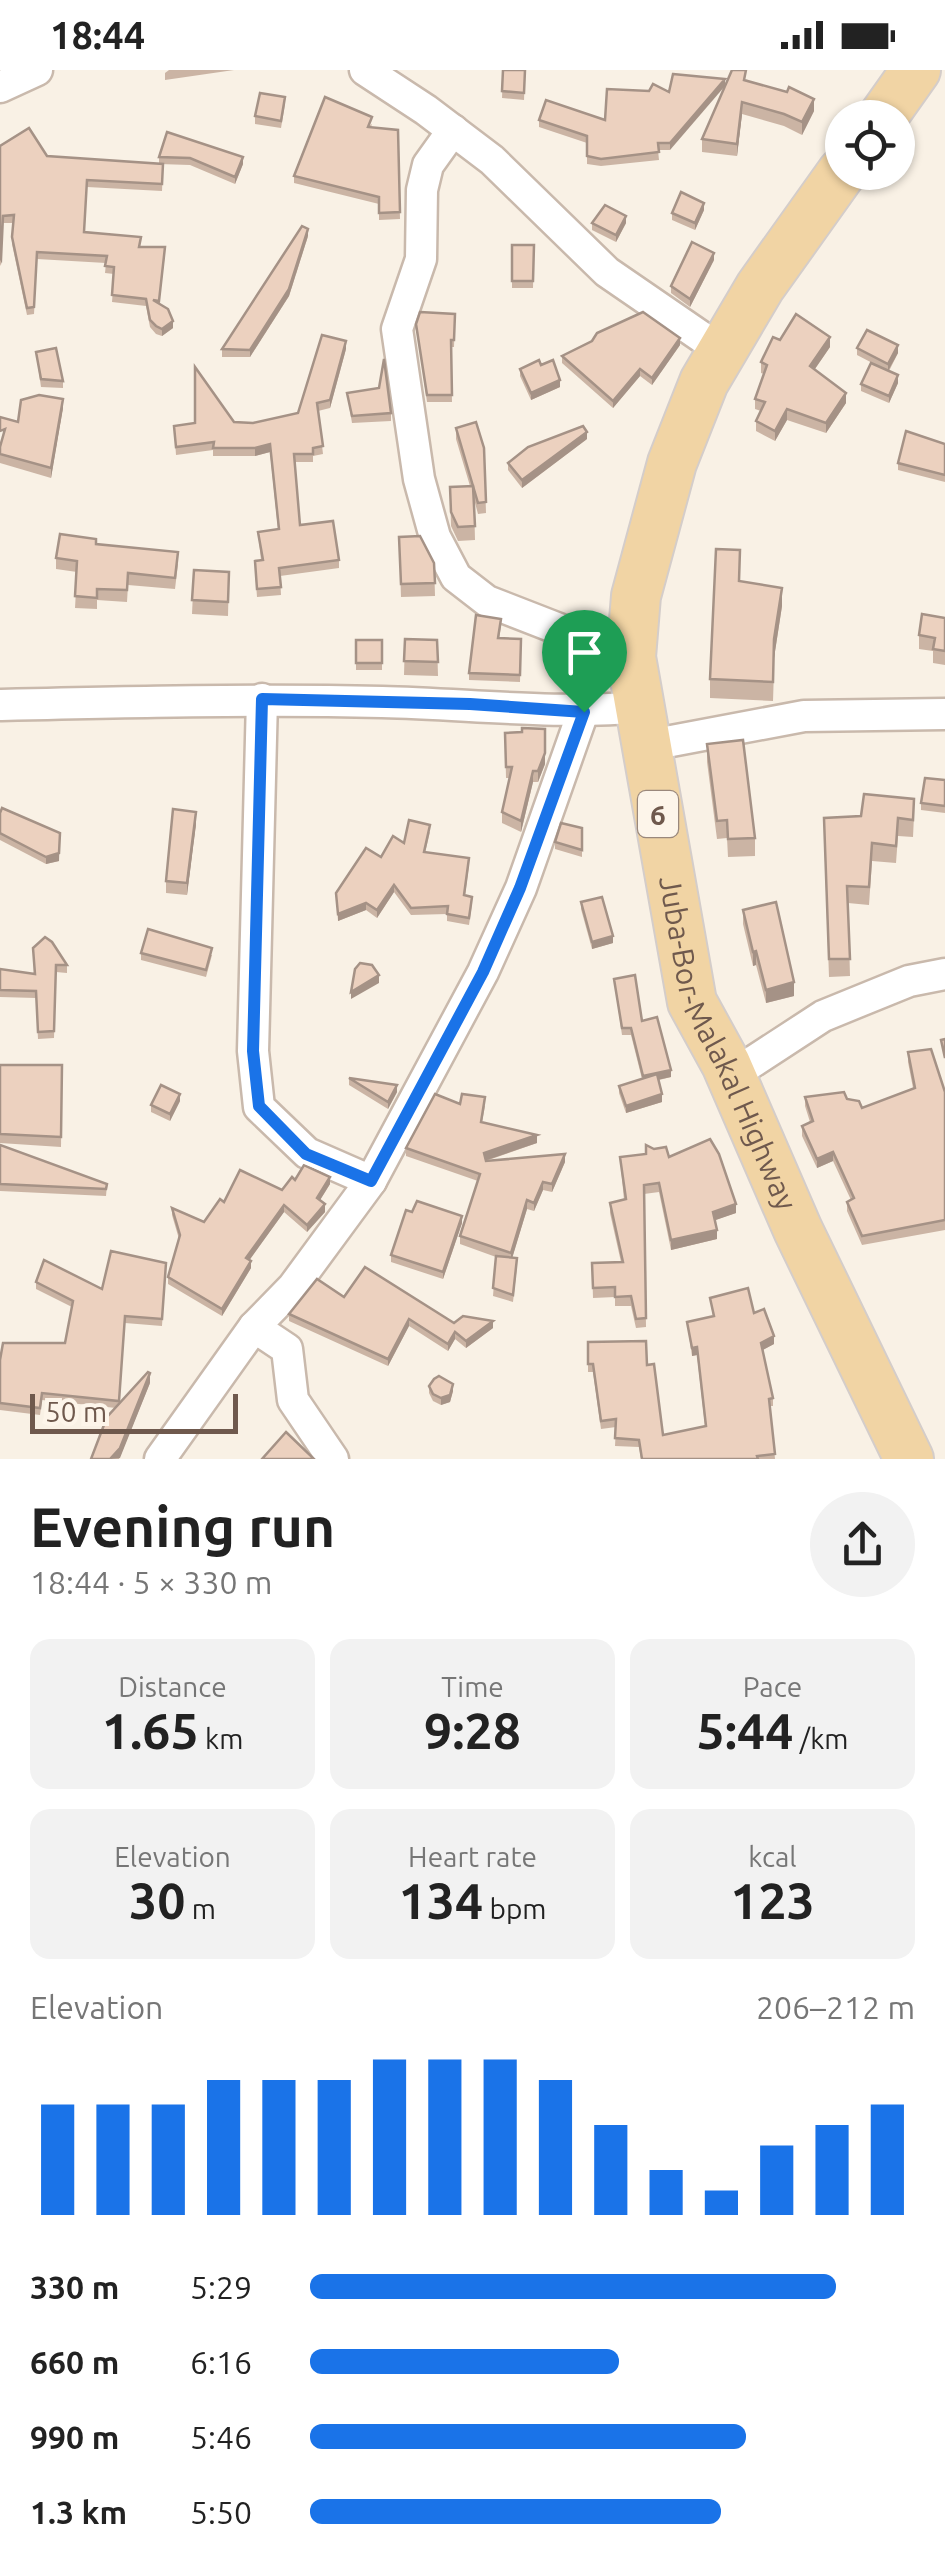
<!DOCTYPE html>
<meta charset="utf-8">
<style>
body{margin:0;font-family:Ubuntu,sans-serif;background:#f2f2f2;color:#222;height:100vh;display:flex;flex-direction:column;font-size:38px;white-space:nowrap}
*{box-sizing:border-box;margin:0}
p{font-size:32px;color:#767676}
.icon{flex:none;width:55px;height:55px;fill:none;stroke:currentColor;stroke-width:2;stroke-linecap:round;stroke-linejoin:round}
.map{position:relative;height:1389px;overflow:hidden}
.sheet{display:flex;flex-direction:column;background:#fff;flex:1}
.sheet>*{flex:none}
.controls{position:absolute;left:825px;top:30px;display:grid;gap:20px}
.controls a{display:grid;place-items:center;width:90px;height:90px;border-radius:50%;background:#fff;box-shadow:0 2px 8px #0004;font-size:50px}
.scale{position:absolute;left:30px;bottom:25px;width:208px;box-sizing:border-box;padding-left:10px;border:5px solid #6f594d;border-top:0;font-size:28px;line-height:35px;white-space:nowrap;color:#6f594d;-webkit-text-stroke:8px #fdf5ea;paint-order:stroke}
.pin{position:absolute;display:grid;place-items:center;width:85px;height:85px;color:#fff;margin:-102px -42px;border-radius:50% 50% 50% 0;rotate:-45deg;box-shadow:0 0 10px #0007}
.pin .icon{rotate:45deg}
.round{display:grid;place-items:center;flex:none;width:105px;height:105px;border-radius:52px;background:#f2f2f2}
.head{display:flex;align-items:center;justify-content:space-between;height:170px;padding:0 30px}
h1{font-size:55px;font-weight:700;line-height:75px}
.metrics{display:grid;grid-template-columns:repeat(3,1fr);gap:15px;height:170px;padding:10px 30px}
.metrics div{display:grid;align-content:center;border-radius:20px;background:#f2f2f2;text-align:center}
.metrics b{font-size:50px;font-weight:700}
.metrics small{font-size:28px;font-weight:400}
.metrics p{font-size:28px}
.chart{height:280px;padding:20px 30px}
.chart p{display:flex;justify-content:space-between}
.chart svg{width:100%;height:180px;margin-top:10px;stroke:#1a73e8;stroke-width:6}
ul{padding:0 30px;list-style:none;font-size:32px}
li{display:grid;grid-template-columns:160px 120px 1fr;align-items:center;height:75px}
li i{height:25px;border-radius:12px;background:#1a73e8}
.status{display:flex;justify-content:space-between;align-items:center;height:70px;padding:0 50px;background:#fff;direction:ltr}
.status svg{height:28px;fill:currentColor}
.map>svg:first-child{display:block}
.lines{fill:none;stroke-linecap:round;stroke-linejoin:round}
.street-casing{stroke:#c9b9ac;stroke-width:35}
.primary-casing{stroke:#d4cdca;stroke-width:52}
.street{stroke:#fff;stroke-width:30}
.primary{stroke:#f1d4a4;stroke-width:48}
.wall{fill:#cbb4a4}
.shaded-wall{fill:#a59286}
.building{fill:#ecd1bf;stroke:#a59286;stroke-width:2.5}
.route-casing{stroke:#fff;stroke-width:20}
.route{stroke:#1a73e8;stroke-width:12}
.labels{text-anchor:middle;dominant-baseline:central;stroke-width:10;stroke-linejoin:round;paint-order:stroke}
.shield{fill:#fdf5ea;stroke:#9a887c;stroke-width:2.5}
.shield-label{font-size:28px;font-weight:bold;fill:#6f594d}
.street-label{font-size:30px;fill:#6f594d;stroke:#fdf5ea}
</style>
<div class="status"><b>18:44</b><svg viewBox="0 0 49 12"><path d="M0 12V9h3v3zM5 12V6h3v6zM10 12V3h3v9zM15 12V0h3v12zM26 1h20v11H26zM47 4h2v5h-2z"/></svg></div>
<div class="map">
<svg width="945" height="1389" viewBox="0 0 945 1389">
<rect width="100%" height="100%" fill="#f9f1e5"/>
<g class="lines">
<defs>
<g id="street">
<polyline points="365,0 426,40 492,90 607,202 722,281"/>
<polyline points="0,17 37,0"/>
<polyline points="453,60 428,95 422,120 421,189 397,259 419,409 435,467 456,507 487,531 631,587"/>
<polyline points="262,629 253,981 259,1037 307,1083 371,1111"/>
<path d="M0 635C128 632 255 629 382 632 469 634 555 645 642 637"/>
<polyline points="645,676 804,646 945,644"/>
<polyline points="731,1006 823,946 909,911 945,904"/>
<polyline points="254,1257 287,1279 293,1330 333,1389"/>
<polyline points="160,1389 254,1257 293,1217 371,1111 483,902 521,818 583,642"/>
</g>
<g id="primary">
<polyline points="882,48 916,0"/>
<path id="s1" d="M842 102 760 217 704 312 672 393 636 526 631 587 692 932 726 994 798 1160 909 1389"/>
</g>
</defs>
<use href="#street" class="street-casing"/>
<use href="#primary" class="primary-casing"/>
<use href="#street" class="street"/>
<use href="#primary" class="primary"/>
</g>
<g class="wall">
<polygon points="169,0 234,0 165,10 165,3"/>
<polygon points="503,0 525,0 524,30 502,28"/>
<polygon points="673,4 670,80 658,80 659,90 601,96 587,94 587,73 539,57 539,50 605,50 669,22"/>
<polygon points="746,11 814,41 802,65 784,56 742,44 737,86 702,82 702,69"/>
<polygon points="285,34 281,58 255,54 255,46"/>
<polygon points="372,54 371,57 398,60 400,149 379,150 379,134 294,113 294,106"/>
<polygon points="167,62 243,94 235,114 190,95 159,94 159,87"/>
<polygon points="0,76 47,86 163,94 162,121 87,117 84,162 165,184 159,234 173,258 162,266 156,264 150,257 146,236 112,232 114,204 105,203 106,193 37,189 34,244 27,245 12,174 14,153 3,153 1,196 0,194"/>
<polygon points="704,140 695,160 672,150 672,143"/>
<polygon points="592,153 626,153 616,172 592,160"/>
<polygon points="308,166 289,226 250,287 222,287 222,279"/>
<polygon points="512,175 534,175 533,218 512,218"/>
<polygon points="714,190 690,237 671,223 671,216"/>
<polygon points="455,244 454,277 451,277 452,332 427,332 416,254"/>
<polygon points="780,270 830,277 815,299 846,333 826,363 787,350 775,371 756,361 756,351 761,341 755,339 755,329 764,304 761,303 761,292"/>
<polygon points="680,275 652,315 640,306 613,338 562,293 562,286"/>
<polygon points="857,278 898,283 889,301 898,313 889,333 861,321 861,314 880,297 857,285"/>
<polygon points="346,279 330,338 318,341 323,384 313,386 313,392 294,392 300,455 339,490 339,498 280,506 281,525 257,527 255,499 261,490 258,462 278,459 270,382 255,386 213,386 213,380 176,385 174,356 253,353 298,343"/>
<polygon points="36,282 63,311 63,318 41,317"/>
<polygon points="541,295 560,317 531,330 520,306 520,299"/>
<polygon points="347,323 391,343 391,351 352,353"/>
<polygon points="63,338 51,408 0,393 0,377 18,352"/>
<polygon points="456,358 484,378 486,443 478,444 474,429 475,470 458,471 451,456 450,417 470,416 456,369"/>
<polygon points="587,369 522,418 508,400 508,393"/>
<polygon points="945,374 945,412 898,400 898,393"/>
<polygon points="399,467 434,493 435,526 401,527"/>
<polygon points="96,475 178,494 175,519 128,515 127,532 97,530 97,539 75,538 77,502 56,499 56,488"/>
<polygon points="194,500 229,502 228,546 192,544"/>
<polygon points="740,511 782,536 774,588 773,631 710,628 710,609"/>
<polygon points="945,548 945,595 933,593 933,581 919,579 919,565"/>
<polygon points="501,556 499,569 521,569 520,612 469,610 469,603"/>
<polygon points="405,569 437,570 438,606 404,605"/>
<rect x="356" y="570" width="26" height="30"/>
<polygon points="545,659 545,694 538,712 533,712 521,762 502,753 502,742 510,708 506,708 505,663 522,662"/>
<polygon points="707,674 755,768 755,786 728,787 727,768 717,769 707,692"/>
<polygon points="945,710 945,743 921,740 921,733"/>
<polygon points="0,743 59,791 46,794 0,770"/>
<polygon points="914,746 913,767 898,766 896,793 872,791 869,835 848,833 850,906 829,907 824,765"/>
<polygon points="196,754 187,825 166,823 166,811"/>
<polygon points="582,758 582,787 555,779 555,772"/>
<polygon points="430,762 425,783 469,795 465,826 472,834 469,855 447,851 447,844 411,845 394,822 377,848 366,840 338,851 336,823 381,787 404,773"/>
<polygon points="581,832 613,873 592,879 581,839"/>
<polygon points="743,840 794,926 766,933 756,895 753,896 743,854"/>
<polygon points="33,878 67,895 67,903 56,902 54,968 38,969 36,928 0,927 0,899 34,904"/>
<polygon points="141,883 212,885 206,907 141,890"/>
<polygon points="614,909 642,951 671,1007 659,1010 662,1032 626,1043 619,1023 619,1016 642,1009 631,965 622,965"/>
<polygon points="908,982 945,1022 945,1160 862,1175 847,1141 847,1132 851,1130 833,1091 817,1098 802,1066 802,1056 810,1052 805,1036 805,1027 847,1029 862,1038 913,1018 908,992"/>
<polygon points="0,995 62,995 61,1077 0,1073"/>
<polygon points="349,1008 397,1022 388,1039 349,1015"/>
<polygon points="180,1031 170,1051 151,1042 151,1035"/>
<polygon points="460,1034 485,1036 482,1052 537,1073 486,1091 565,1092 552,1122 543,1120 534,1141 527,1139 512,1188 517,1196 513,1232 493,1226 496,1187 460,1174 460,1166 478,1111 406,1086 406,1078"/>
<polygon points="0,1075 107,1114 106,1126 0,1121"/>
<polygon points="646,1075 669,1087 736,1143 715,1150 717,1169 671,1180 659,1122 644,1124 646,1257 636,1258 631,1236 615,1236 615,1227 593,1228 592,1193 621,1192 610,1143 610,1133 624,1130 620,1087 646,1084"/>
<polygon points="295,1110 330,1114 320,1130 325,1142 307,1162 284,1142 249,1190 251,1198 222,1246 168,1214 168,1207 179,1169 172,1145 172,1138 204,1152 224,1132 282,1120"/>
<polygon points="462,1153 443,1209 391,1192 391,1185"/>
<polygon points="166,1193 162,1256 125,1253 119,1334 150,1313 119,1389 91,1389 116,1338 42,1330 40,1345 0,1340 0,1290 65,1273 72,1237 36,1219 36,1212 102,1219"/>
<polygon points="344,1227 454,1253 493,1258 466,1278 455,1269 448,1281 409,1256 388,1296 289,1251 289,1244"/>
<polygon points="710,1228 754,1243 774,1274 762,1280 773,1328 773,1336 770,1336 775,1389 641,1389 639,1377 615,1376 616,1357 601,1359 593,1302 588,1302 588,1272 647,1295 663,1365 705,1356 697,1285 692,1286 687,1252 713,1247"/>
<polygon points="429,1316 453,1321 450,1332 441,1335 433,1331 429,1323"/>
</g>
<g class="shaded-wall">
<polygon points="725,9 725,16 670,80 670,73"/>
<polygon points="814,29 814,41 802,65 802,52"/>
<polygon points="742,32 742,44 737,86 737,74"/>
<polygon points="243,87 243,94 235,114 235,107"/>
<polygon points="704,133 704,140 695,160 695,153"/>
<polygon points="626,146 626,153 616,172 616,165"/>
<polygon points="308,159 308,166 289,226 250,287 250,280"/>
<polygon points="714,183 714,190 690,237 690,229"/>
<polygon points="173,251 173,258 162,266 162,259"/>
<polygon points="830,267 830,277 810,306 810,296"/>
<polygon points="680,268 680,275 652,315 652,308"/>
<polygon points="346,271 346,279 330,338 330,330"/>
<polygon points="898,275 898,283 888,301 888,294"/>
<polygon points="640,299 640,306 613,338 613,331"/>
<polygon points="898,305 898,313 889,333 889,326"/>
<polygon points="560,310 560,317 531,330 531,323"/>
<polygon points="846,323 846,333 826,363 826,353"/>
<polygon points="63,329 63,338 51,408 51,398"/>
<polygon points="787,339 787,350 775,371 775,361"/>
<polygon points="587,362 587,369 522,418 522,410"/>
<polygon points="270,374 270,382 255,386 255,378"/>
<polygon points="782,518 782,536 774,588 773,631 774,569"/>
<polygon points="545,683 545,694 538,712 538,701"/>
<polygon points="533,701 533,712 521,762 521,751"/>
<polygon points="196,742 196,754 187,825 187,813"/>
<polygon points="60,763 59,791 46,794 46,787"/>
<polygon points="394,815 394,822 377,848 377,840"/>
<polygon points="366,833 366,840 338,851 338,844"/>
<polygon points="613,866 613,873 592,879 592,872"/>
<polygon points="756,881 756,895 753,896 753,882"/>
<polygon points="379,905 379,913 351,929 351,922"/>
<polygon points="794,912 794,926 766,933 766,920"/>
<polygon points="671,1000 671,1007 643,1013 643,1006"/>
<polygon points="397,1015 397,1022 388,1039 388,1032"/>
<polygon points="180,1024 180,1031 170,1051 170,1044"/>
<polygon points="662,1024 662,1032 626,1043 626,1036"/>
<polygon points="537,1065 537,1073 484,1091 484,1083"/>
<polygon points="833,1082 833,1091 817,1098 817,1089"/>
<polygon points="565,1084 565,1092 552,1122 552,1114"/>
<polygon points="330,1107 330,1114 317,1135 317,1128"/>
<polygon points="543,1112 543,1120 534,1141 534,1133"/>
<polygon points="527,1130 527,1139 511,1192 511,1183"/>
<polygon points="325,1134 325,1142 307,1162 307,1155"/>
<polygon points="736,1134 736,1143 713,1151 713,1142"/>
<polygon points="284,1135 284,1142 246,1195 246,1188"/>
<polygon points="462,1146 462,1153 443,1209 443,1202"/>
<polygon points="717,1160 717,1169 671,1180 671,1170"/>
<polygon points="251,1191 251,1198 222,1246 222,1239"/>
<polygon points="409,1249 409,1256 388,1296 388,1289"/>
<polygon points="493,1251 493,1258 466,1278 466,1271"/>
<polygon points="455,1262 455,1269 448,1281 448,1274"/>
<polygon points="774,1266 774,1274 761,1281 761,1273"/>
<polygon points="697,1277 697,1285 692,1286 692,1278"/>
<polygon points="150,1303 150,1313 120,1388 110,1389"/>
<polygon points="453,1314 453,1321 450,1332 441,1335 441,1328"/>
</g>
<g class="building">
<polygon points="503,0 525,0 524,23 502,21"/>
<polygon points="732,0 746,0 744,10 787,22 789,17 814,29 802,52 784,44 742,32 737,74 702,69"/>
<polygon points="673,4 725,9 670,73 658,73 659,82 601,89 587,86 587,66 539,50 546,30 605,50 607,19 649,21 653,14 669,22"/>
<polygon points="260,23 285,27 281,51 255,46"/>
<polygon points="325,27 372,47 368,57 398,60 400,142 379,143 379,127 294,106"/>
<polygon points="29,58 47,86 163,94 162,114 87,110 84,162 141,167 139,177 165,177 159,231 153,230 168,239 173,251 162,259 156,256 150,250 146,229 112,225 114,197 105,196 107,186 37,182 34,237 27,238 12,167 14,145 3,146 1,189 0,187 0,76"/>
<polygon points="167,62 243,87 235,107 190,88 159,87"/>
<polygon points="681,122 704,133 695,153 672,143"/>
<polygon points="605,135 626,146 616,165 592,153"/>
<polygon points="302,156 308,159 289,219 250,280 222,279"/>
<polygon points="692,172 714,183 690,229 671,216"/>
<polygon points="512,175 534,175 533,211 512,211"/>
<polygon points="420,242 455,244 454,270 451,270 452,325 427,325 416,254"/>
<polygon points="643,242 680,268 652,308 640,299 613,331 562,286 592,271 597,263"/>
<polygon points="796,244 830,267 810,296 846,323 826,353 787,339 775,361 756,351 765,332 755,329 767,295 761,292 773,267 780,270"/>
<polygon points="867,260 898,275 888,294 857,278"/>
<polygon points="322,265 346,271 330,330 317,333 323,376 313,378 313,384 294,384 300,455 333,451 339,490 279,498 281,517 257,519 255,491 263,490 258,462 279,459 270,374 255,378 213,378 214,372 176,377 174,356 195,353 195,297 234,352 253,353 298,343"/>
<polygon points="56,278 63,311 41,309 36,282"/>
<polygon points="384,289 391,343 352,346 347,323 379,318"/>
<polygon points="539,290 541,295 553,290 560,310 531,323 520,299"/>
<polygon points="871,293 898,305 889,326 861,314"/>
<polygon points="39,325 63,329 51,398 0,384 0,377 5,359 0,361 0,347 18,352 21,330"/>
<polygon points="476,352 484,378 486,432 478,433 456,358"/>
<polygon points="583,356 587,362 522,410 508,393 528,377"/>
<polygon points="906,361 945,374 945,405 898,393"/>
<polygon points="473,416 475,456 458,457 451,442 450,417"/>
<polygon points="60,464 96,469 96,474 178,482 175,508 128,503 127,520 97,519 97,528 75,526 77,491 56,488"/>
<polygon points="420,466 434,493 435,513 401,514 399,467"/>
<polygon points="716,479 740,480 739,511 782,518 774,569 773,612 710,609"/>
<polygon points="194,500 229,502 228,532 192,530"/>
<polygon points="922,544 945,548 945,581 933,579 935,568 919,565"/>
<polygon points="476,545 501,549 498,568 521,569 520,605 469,603"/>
<polygon points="405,569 437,570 438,592 404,591"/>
<rect x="356" y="570" width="26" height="23"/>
<polygon points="522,658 545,659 545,683 538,701 533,701 521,751 502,742 512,697 506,697 505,663 522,662"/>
<polygon points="743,670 755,768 728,769 727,750 717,751 707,674"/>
<polygon points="925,708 945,710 945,736 921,733"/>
<polygon points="864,724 914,729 913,750 898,748 896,776 872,773 869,817 847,816 850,889 829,889 824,748 861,746"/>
<polygon points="2,738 60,763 59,783 46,787 0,763 0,743"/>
<polygon points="173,739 196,742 187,813 166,811"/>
<polygon points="409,750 430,755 424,782 469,788 464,825 472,827 469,848 447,844 448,836 411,838 394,815 377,840 366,833 338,844 336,823 366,778 381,787 393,766 404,773"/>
<polygon points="561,753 582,758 582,780 555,772"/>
<polygon points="602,827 613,866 592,872 581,832"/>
<polygon points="776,832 794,912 766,920 756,881 753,882 743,840"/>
<polygon points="148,859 212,878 206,900 141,883"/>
<polygon points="45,867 52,872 67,895 56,895 54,961 38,962 36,921 0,920 0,899 35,904 33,878"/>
<polygon points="360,893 372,895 379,905 351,922 355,899"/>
<polygon points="635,905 642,951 657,947 671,1000 643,1006 631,958 622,958 614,909"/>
<polygon points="945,969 945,988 941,970"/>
<polygon points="931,979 945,1022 945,1150 862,1166 847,1132 854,1128 833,1082 817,1089 802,1056 813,1051 805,1027 844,1022 847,1029 859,1031 862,1038 915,1018 908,982"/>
<polygon points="0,995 62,995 61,1067 0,1064"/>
<polygon points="657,1004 662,1024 626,1036 619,1016"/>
<polygon points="349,1008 397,1015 388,1032"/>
<polygon points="161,1015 180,1024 170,1044 151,1035"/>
<polygon points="435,1024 460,1034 462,1024 485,1027 481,1052 537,1065 484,1083 486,1091 565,1084 552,1114 543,1112 534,1133 527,1130 511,1183 460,1166 480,1104 406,1078"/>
<polygon points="710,1069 719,1084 736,1134 713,1142 717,1160 671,1170 659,1113 644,1115 646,1248 636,1249 631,1226 615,1227 615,1217 593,1218 592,1193 623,1192 610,1133 626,1129 620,1087 646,1084 646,1075 654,1079 666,1077 669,1087"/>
<polygon points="0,1075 107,1114 106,1119 0,1114"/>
<polygon points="304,1095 330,1107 317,1128 325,1134 307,1155 284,1135 246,1188 251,1191 222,1239 168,1207 180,1165 172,1138 204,1152 220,1129 224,1132 240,1100 282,1120 292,1107 295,1110"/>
<polygon points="417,1131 462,1146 443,1202 391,1185 406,1140 412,1142"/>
<polygon points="111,1181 166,1193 162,1249 125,1246 119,1331 42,1323 40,1338 0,1333 0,1290 3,1273 65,1273 73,1231 36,1212 44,1190 102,1219"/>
<polygon points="496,1186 517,1188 513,1225 493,1218"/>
<polygon points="365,1197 454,1253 463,1246 493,1251 466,1271 455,1262 448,1274 409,1249 388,1289 289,1244 317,1209 344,1227"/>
<polygon points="748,1218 754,1243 764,1239 774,1266 761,1273 773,1328 769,1329 775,1384 757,1386 758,1389 642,1389 639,1370 615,1368 616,1349 601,1351 593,1294 588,1294 588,1272 646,1271 647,1295 654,1294 663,1365 706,1356 697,1277 692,1278 687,1252 714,1246 710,1228"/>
<polygon points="148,1302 150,1303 120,1378 110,1389 91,1389 107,1347"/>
<polygon points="439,1306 453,1314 450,1325 441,1328 433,1324 429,1316 434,1309"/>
<polygon points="286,1362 314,1389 262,1389"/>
</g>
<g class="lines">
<defs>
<polygon id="route" points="262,629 470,634 584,642 520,818 483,902 371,1111 306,1084 259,1036 253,981"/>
</defs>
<use href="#route" class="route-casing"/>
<use href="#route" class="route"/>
</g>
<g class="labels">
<rect class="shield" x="638" y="721" width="40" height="46" rx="8"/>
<g class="shield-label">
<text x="658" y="744">6</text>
</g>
<g class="street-label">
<text stroke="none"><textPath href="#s1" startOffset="938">Juba-Bor-Malakal Highway</textPath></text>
</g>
</g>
</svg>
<div class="controls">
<a><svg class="icon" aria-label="locate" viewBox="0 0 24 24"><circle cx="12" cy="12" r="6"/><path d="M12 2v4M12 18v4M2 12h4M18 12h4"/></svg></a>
</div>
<div class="scale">50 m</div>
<div class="pin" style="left:584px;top:642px;background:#1e9e55"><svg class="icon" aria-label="arrive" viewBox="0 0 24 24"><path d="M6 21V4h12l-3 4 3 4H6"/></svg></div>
</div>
<section class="sheet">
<div class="head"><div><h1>Evening run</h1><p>18:44 · 5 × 330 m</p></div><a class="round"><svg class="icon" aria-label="share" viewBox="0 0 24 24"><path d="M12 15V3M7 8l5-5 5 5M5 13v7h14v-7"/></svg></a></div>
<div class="metrics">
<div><p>Distance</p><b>1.65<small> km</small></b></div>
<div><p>Time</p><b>9:28</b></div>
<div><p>Pace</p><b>5:44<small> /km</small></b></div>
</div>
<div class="metrics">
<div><p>Elevation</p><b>30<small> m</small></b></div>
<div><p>Heart rate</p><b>134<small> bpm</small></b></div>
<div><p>kcal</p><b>123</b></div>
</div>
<div class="chart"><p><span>Elevation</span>206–212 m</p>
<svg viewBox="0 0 160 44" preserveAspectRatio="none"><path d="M5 44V17M15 44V17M25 44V17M35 44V11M45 44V11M55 44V11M65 44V6M75 44V6M85 44V6M95 44V11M105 44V22M115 44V33M125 44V38M135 44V27M145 44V22M155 44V17"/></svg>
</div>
<ul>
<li><b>330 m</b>5:29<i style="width:87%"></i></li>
<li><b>660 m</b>6:16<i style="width:51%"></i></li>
<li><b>990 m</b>5:46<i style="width:72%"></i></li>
<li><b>1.3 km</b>5:50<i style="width:68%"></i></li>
</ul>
</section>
